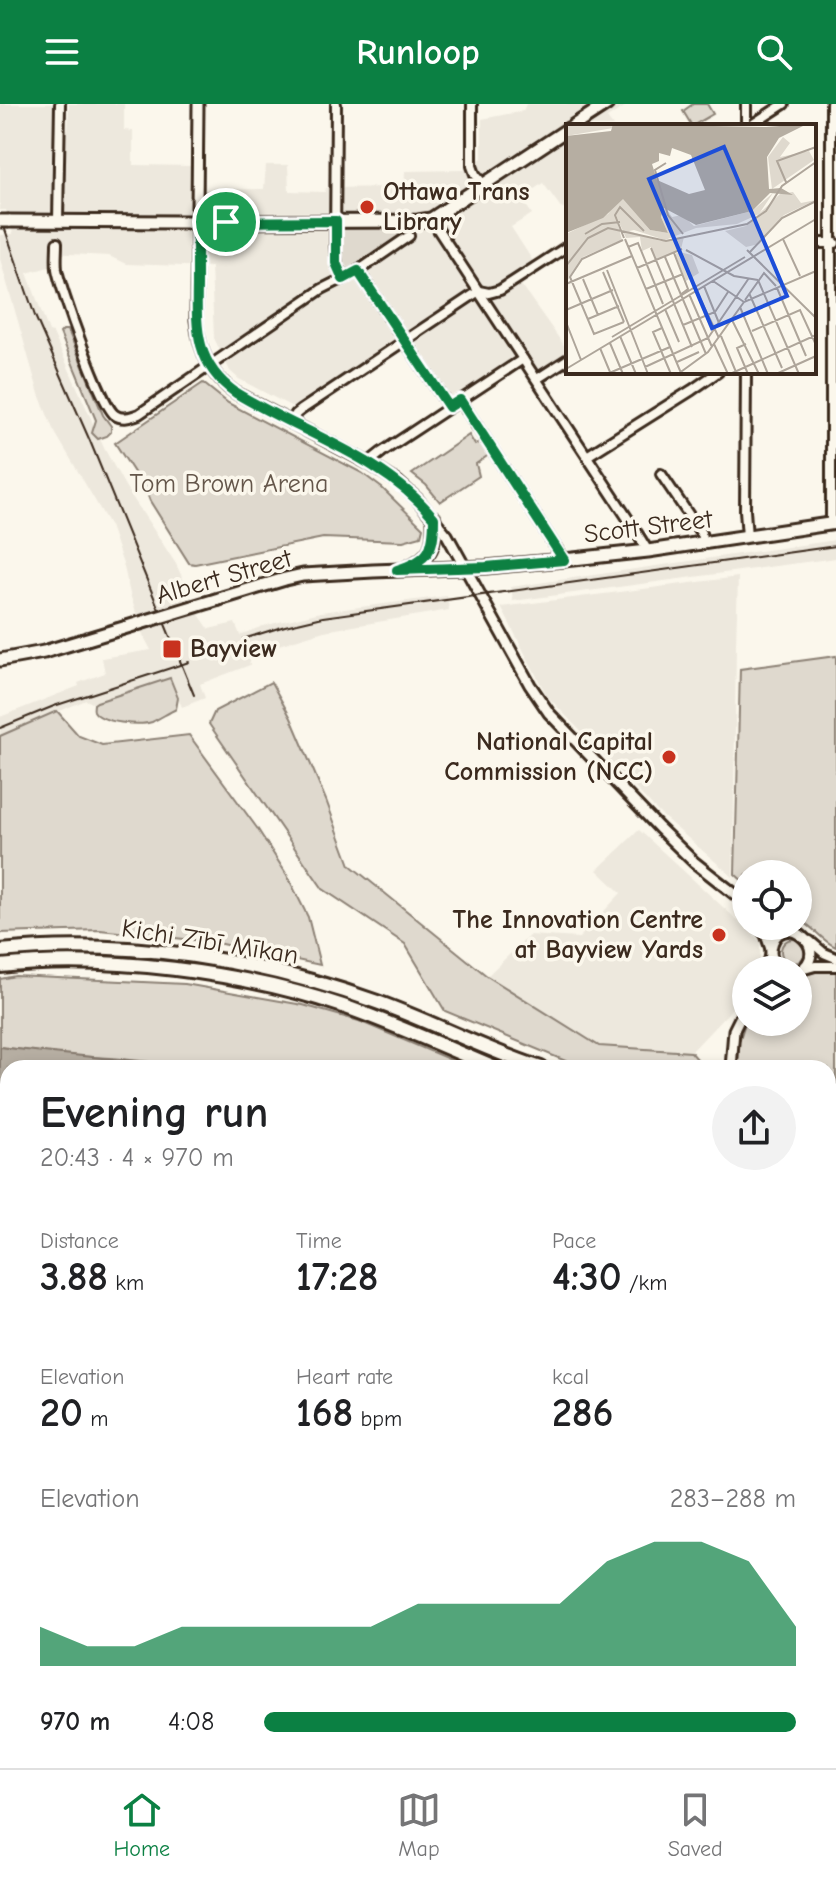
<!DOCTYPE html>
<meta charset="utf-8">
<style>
body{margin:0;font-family:"Comic Neue",sans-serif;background:#f2f2f2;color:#202124;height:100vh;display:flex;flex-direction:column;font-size:30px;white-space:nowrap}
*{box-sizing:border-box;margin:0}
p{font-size:26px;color:#757577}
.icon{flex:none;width:44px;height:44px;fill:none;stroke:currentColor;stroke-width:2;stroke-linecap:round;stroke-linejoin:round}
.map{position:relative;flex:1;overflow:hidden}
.drawer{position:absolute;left:0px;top:956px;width:836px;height:708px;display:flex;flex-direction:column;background:#fff;border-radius:24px 24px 0 0;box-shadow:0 4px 12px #0003}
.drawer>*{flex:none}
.fabs{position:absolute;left:732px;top:756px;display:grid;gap:16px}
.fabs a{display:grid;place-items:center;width:80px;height:80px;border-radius:50%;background:#fff;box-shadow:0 4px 12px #0003;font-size:40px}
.pin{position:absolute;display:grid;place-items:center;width:68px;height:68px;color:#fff;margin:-34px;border:4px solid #fff;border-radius:50%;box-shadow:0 2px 8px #0007}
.round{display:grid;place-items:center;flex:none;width:84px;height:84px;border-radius:42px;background:#f2f2f2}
.headline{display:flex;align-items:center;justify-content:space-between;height:136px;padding:0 40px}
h1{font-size:44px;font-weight:600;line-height:60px}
.stats{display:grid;grid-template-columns:repeat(3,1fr);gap:12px;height:136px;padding:8px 40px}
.stats div{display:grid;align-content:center}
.stats b{font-size:40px;font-weight:600}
.stats small{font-size:22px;font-weight:400}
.stats p{font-size:22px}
.chart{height:224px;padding:16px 40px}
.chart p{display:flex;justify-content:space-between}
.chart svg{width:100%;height:144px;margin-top:8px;fill:#0b8043;opacity:.7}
ul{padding:0 40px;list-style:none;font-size:26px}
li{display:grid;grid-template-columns:128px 96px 1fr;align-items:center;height:60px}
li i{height:20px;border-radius:10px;background:#0b8043}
header{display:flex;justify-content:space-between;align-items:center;height:104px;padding:0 40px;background:#0b8043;color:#fff;font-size:36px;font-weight:600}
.dock{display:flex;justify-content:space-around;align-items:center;height:112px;border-top:2px solid #e0e0e0;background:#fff;font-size:22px;color:#757577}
.dock a{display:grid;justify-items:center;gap:4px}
.dock .current{color:#0b8043}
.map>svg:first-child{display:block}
.built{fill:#ede8dd;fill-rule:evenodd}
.green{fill:#dfd9ce;stroke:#8d8276;stroke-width:2}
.water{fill:#b6aea2;stroke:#85796d;stroke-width:2}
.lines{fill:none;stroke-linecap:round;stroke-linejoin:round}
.minor-casing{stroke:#3b2a1e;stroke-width:14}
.tertiary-casing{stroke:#3b2a1e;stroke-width:15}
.secondary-casing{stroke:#3b2a1e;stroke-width:17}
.trunk-casing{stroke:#3b2a1e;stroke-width:18}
.minor{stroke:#fbf7ec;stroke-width:8}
.tertiary{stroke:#fbf7ec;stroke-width:9}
.secondary{stroke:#fbf7ec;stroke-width:11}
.trunk{stroke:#fbf7ec;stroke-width:12}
.tram{stroke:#3b2a1e;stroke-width:2}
.secondary-bridge-casing{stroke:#3b2a1e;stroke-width:17;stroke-linecap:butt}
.secondary-bridge{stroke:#fbf7ec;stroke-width:11}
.route-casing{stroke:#fff;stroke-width:16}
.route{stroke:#0b8043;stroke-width:10}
.poi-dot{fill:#c8321e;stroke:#fbf7ec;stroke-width:3}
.labels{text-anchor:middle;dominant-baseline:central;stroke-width:7;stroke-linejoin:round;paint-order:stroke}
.poi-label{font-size:26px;font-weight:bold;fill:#3b2a1e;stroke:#fbf7ec;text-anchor:start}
.park-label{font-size:26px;fill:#64564a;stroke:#fbf7ec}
.street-label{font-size:26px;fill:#3b2a1e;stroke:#fbf7ec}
.inset-road{fill:none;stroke:#aea59a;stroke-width:2}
.view{fill:#1d4ed8;fill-opacity:0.15;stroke:#1d4ed8;stroke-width:4}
.inset-edge{fill:none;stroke:#3b2a1e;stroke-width:4}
</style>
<header><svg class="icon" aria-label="menu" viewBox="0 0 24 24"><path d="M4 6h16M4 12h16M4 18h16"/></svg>Runloop<svg class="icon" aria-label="search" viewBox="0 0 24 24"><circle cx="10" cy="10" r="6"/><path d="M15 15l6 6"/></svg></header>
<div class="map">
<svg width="836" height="1664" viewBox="0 0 836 1664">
<rect width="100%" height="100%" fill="#fbf7ec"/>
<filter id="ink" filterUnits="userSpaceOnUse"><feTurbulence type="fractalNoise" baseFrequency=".0125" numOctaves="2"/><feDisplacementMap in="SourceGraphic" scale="16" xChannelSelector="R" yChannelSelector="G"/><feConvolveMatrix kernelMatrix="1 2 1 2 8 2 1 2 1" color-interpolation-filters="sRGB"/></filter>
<g filter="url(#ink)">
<g class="built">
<path d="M0 0H57V25L68 26 69 0H124V26L133 27V61L195 62 196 86 264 85 266 61H288L289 87 325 88 326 84 404 83 405 67 464 66 482 54V15L523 7 526 0H629L607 14 613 22H568V101L562 105 543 79 521 94 532 110 511 123 538 165 519 178 568 247 538 270 529 258 450 310 400 235 300 307 239 275 230 267 214 234 211 163 126 160 109 152 50 149 49 163 27 169 49 228 53 229 104 344 125 382 176 460 200 512 209 525 235 519 240 531 263 522 321 508 447 492 449 506 324 527 269 544 248 552 250 561 200 580 205 594 182 603 169 574 94 600 86 596 0 632V613L79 582 78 579 105 569 102 554 151 546 143 531 130 490 124 463 110 422 53 325 39 290 0 155V131L13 130 6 106H0ZM330 123 406 124 412 134 341 181Z"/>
<polygon points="836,436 836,454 513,497 511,483"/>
<polygon points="738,473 736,542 733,773 659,709 547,592 501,503"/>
<polygon points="639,726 760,837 760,863 758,866 746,866 746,883 729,908 691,948 600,942 487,872 530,831 579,834 621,789 597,766"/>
</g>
<g class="green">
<polygon points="693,0 707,0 713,10 692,22 683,7"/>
<polygon points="344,124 401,124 404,126 402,130 350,165 344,165 341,160 339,130 340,126"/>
<polygon points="63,226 68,226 103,311 111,322 111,328 107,332 98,335 92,329 96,316 60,229"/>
<polygon points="203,279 228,299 362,369 382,384 423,424 421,432 403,437 323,434 195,460 189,459 150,397 146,387 115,339"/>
<polygon points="469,331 475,341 482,337 490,350 476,360 479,372 440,398 426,381 412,370"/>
<path d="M836 552V843C820 836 814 822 798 815V770H746V780L735 770 740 565Z"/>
<path d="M170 574 178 594 176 605C168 609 160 614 152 618 140 622 101 619 94 607 93 605 94 602 94 600L97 598Z"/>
<polygon points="271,578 291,614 326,696 350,761 487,872 599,942 691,948 705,964 629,964 568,958 445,907 405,840 323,785 209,620 215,607"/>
<polygon points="57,607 79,632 102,641 189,631 257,724 287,771 308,813 320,861 212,838 100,826 0,829 0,632"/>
<circle cx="793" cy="847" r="12"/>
<polygon points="836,867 836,981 828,981 828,964 738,964 739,938 746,916 746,918 798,918 798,874 814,868"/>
<polygon points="15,872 185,880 303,901 359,917 470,964 209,964 111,954 70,952 0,943 0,875"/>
<polygon points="828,995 836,996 836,1302 828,1309"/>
<polygon points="641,1656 737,1656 736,1664 640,1664"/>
</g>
<g class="water">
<path d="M0 943C70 952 140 957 209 964H8V1656H347V1664H0Z"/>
<polygon points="836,1302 836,1664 769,1664 770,1656 828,1656 828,1309"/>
</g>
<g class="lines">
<defs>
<g id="minor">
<polyline points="336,0 335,143 337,161 343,175"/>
<polyline points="472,0 472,62 475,70 484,81"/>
<polyline points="746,22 746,0"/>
<polyline points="750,22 784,0"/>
<polyline points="431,115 632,421 648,447"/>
<polyline points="58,117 60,0"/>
<path d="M57 139C57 148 56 157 57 165 60 184 102 303 115 311 122 316 131 313 139 310L322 185 358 167 409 132"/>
<polyline points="814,139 835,139"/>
<polyline points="358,167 449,303"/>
<polyline points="746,268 745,406 747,433"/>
<polyline points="537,275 568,255"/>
<polyline points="460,296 564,456"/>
<polyline points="291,319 296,310 301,306 479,187 489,189 500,186 568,142"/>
<polyline points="587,352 692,286 718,268"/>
<polyline points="368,359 382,348 523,255"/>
<polyline points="661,370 701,429 703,439"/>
<polyline points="831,420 831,0"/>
<polyline points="810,837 824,849 836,854"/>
<polyline points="801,866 815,862 836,862"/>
<polyline points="746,1664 747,1656"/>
</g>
<g id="tertiary">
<path d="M198 0 196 216C199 247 210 272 236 289L368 359 398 378 417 395 447 431 530 581 549 609 659 724 694 758 746 799"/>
<polyline points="759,822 766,831 771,845"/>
<polyline points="767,866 771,851"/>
<path d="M783 866C775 861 770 854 771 845 778 802 836 845 798 868"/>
<polyline points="731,964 734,926 746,902"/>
</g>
<g id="secondary">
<polyline points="573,22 607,0"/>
<polyline points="9,117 181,118 418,117 431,115 568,25"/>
<path d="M406 464C433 453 435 441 434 414"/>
<polyline points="219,495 285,475 303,471 373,467 486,463 564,456 648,447 836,419"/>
<polyline points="0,556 44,548 117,526"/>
</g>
<g id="trunk">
<path d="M0 847C126 834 258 855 377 898 433 918 485 946 541 964"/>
<path d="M0 862C105 850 243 868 343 902 395 920 445 943 495 964"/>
<polyline points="828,988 836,988"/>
<polyline points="828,1017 836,1018"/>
</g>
</defs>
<use href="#minor" class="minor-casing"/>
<use href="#tertiary" class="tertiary-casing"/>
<use href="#secondary" class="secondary-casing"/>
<use href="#trunk" class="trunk-casing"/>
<use href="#minor" class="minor"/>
<use href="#tertiary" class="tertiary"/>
<use href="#secondary" class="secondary"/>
<use href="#trunk" class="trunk"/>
<g class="tram">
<polyline points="0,111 35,212 90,337 194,591"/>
<polyline points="243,535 285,522 323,513 836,442"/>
<polyline points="0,624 54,602 189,558"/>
</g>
<defs>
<g id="secondary-bridge">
<polyline points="0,117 9,117"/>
<polyline points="117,526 219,495"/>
</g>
</defs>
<use href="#secondary-bridge" class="secondary-bridge-casing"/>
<use href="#secondary-bridge" class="secondary-bridge"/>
</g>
</g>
<g class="lines" filter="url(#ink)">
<defs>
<path id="route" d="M336 117V159L343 175 358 167 449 303 460 296 564 456 486 463 397 466C429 456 434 447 434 414 383 352 303 330 236 289 196 261 196 226 197 182 197 161 197 140 197 118Z"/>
</defs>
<use href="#route" class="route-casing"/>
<use href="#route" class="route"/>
</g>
<g class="poi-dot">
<circle cx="367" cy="103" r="8"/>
<rect x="162" y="535" width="20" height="20" rx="4"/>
<circle cx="669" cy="653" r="8"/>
<circle cx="719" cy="831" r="8"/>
</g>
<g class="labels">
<g class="poi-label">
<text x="383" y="88">Ottawa Trans<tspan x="383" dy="30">Library</tspan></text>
<text x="190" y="545">Bayview</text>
<text x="653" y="638" text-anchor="end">National Capital<tspan x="653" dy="30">Commission (NCC)</tspan></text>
<text x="703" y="816" text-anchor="end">The Innovation Centre<tspan x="703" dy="30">at Bayview Yards</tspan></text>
</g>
<g class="park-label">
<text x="229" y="380">Tom Brown Arena</text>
</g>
<g class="street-label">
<text transform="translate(648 423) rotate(-7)">Scott Street</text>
<text transform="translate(224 473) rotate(-16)">Albert Street</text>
<text transform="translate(210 838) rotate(9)">Kichi Zībī Mīkan</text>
</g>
</g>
<g transform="translate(566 20)">
<rect width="250" height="250" fill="#fbf7ec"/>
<path d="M0 0H47V4L0 12ZM217 13 224 19 214 33 243 27 248 36 206 65 202 33ZM227 68 235 79 250 76 218 91 193 120 180 123 159 107 180 102 214 70ZM207 69 193 90 171 100 130 104 99 116 68 106 63 107 94 117 118 113 115 125 90 136 85 123 76 127 74 113 60 114 49 89 56 116 17 133 0 159V110L42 90 55 72 84 106 102 109 95 93 99 83 106 93 116 91 128 102 186 87ZM113 128 126 131 133 149 120 157 109 130Z" fill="#dfd9ce"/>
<path d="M47 0 200 3 241 0 213 14 201 33 203 65 215 64 227 71 204 69 186 87 130 101 98 84 95 93 102 109 84 106 57 75 37 94 0 109V12L45 7ZM106 24 125 31 139 66 123 70 91 56 86 40 93 37V29L104 32Z" fill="#b6aea2" fill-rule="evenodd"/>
<path class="inset-road" d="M100 39 89 46 102 91 117 110M220 58 211 37 250 23M19 110 36 100 54 98M58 114 49 91 54 83 78 107M59 115 115 249M217 115 234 152M57 116 16 135 4 153 28 210 58 198M62 123 72 119 97 180M85 124 126 223M120 126 168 152 192 156M181 126 250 194M108 129 122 165 114 171M183 129 216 94 250 77M99 133 140 230M0 142 22 114 42 104 100 117 181 100 200 87 216 62 250 38M71 144 116 125M41 146 82 250M37 148 58 198M17 155 32 191M192 156 233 250M147 157 178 178M0 160 66 132M138 162 153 199M211 164 240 232M80 165 117 150M130 166 153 214M183 169 216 244M123 170 146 223M179 176 198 149 210 162M174 183 202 250M99 185 113 218M0 186 47 166M22 195 53 182M166 196 193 250M0 198 15 236M117 201 149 188 162 168M96 204 87 208 105 250M186 207 234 186 250 221M54 212 70 250M155 212 170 248M46 213 179 133M44 219 57 250M148 220 162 250M180 220 171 224 182 250M34 224 44 248M111 238 133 228M79 243 142 214 183 154M0 245 250 95M41 250 104 223M112 250 142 228 178 178 250 147M164 250 250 211M210 250 250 232"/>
<path class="view" d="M158 23 221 172 146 204 83 55Z"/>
<rect width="250" height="250" class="inset-edge"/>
</g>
</svg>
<div class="fabs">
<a><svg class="icon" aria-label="locate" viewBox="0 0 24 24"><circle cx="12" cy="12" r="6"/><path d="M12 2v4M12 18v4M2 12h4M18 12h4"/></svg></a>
<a><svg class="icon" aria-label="layers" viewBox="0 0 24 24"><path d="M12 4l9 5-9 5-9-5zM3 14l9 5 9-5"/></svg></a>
</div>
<div class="pin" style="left:226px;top:118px;background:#1e9e55"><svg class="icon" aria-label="arrive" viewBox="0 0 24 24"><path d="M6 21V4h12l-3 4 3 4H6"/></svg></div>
<section class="drawer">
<div class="headline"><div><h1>Evening run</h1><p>20:43 · 4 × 970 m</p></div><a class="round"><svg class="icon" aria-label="share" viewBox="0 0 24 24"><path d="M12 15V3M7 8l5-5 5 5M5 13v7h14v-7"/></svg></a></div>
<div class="stats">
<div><p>Distance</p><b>3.88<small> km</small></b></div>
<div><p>Time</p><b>17:28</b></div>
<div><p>Pace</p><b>4:30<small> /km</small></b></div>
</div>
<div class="stats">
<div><p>Elevation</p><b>20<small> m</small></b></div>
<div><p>Heart rate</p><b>168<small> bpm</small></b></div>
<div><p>kcal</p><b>286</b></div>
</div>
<div class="chart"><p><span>Elevation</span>283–288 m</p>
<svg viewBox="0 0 160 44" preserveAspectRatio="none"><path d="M0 44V32L10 38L20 38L30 32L40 32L50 32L60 32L70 32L80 25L90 25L100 25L110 25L120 12L130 6L140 6L150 12L160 32V44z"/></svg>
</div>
<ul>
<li><b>970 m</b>4:08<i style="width:100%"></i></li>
</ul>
</section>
</div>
<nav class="dock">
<a class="current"><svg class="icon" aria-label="home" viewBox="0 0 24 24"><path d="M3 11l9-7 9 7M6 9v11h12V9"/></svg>Home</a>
<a><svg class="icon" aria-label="map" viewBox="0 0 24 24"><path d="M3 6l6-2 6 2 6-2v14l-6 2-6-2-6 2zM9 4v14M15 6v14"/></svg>Map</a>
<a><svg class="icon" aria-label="saved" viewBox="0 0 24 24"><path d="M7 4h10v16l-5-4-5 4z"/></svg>Saved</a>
</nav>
